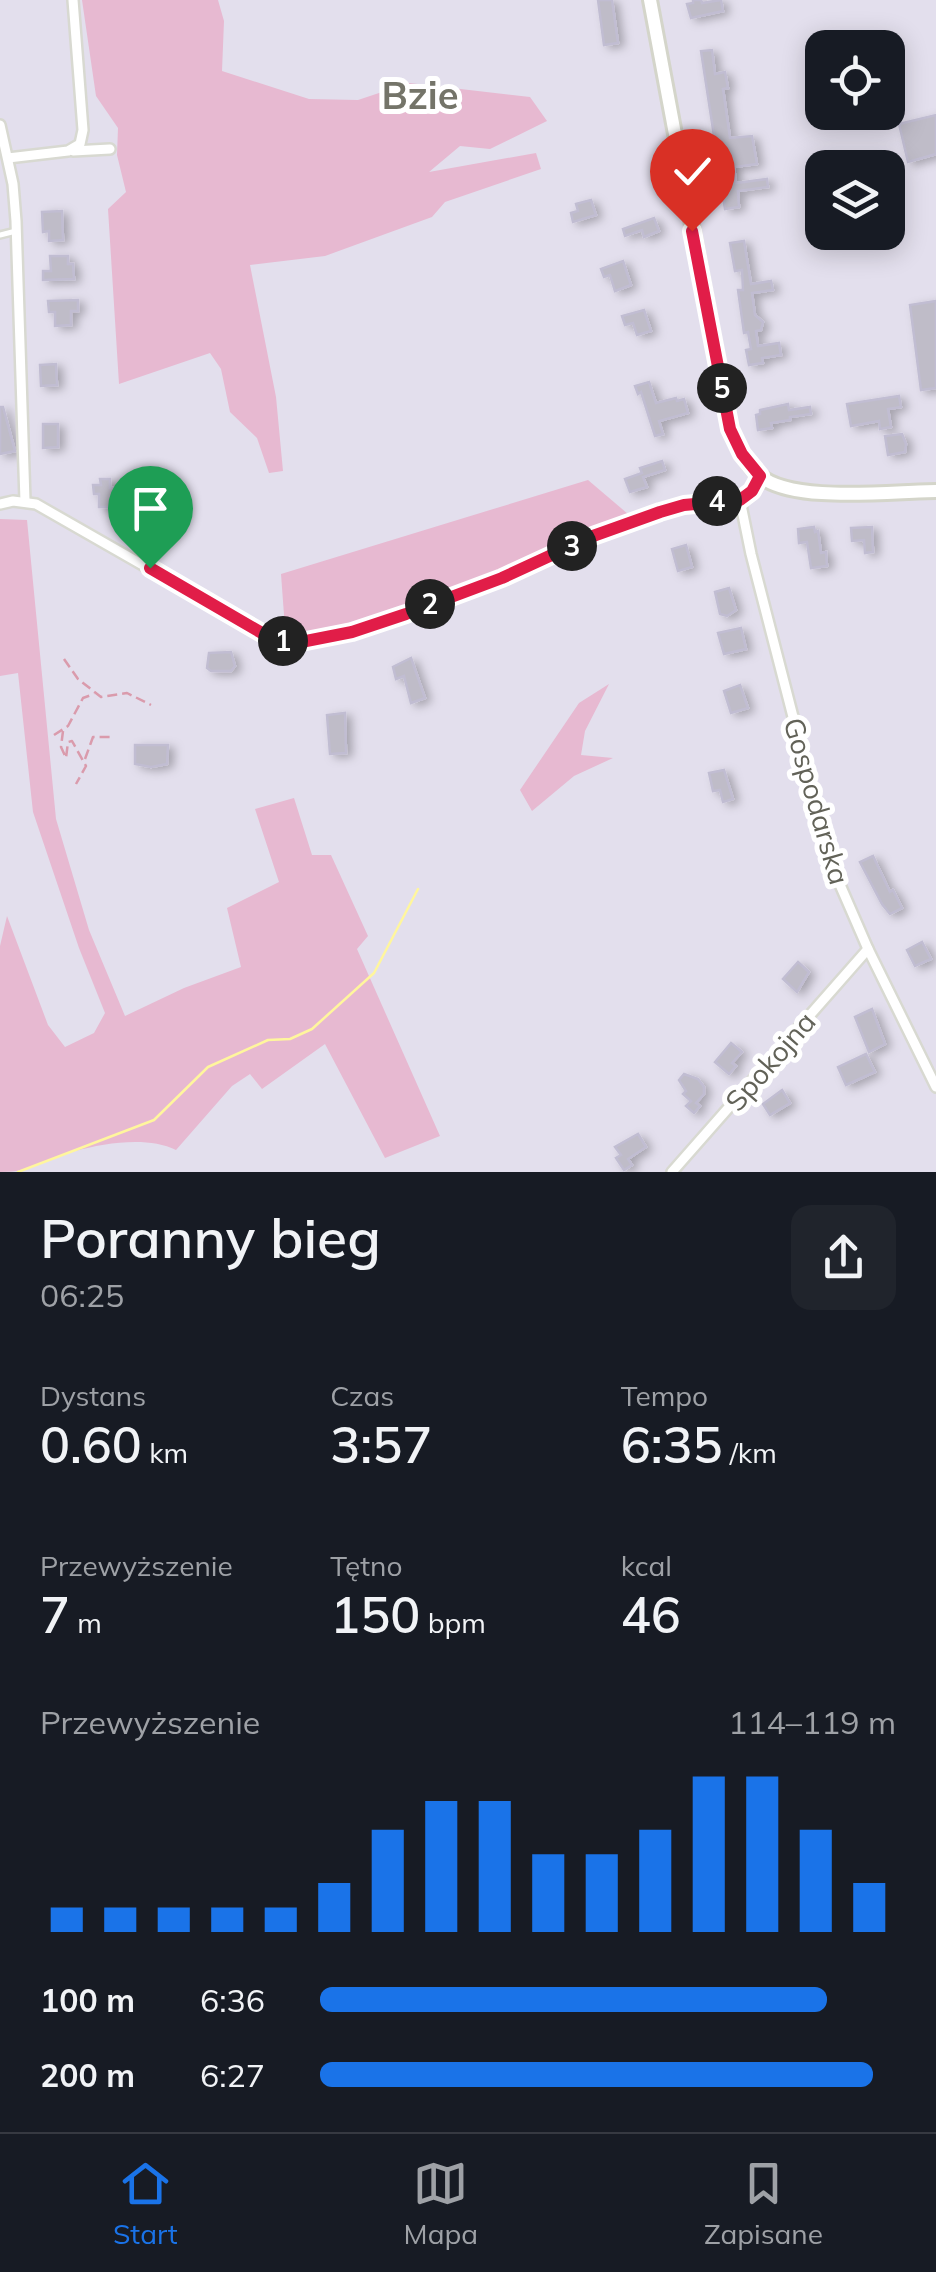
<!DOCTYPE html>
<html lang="pl">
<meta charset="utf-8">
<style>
body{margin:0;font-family:Mulish,sans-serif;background:#20242c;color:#f1f3f6;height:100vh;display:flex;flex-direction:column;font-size:38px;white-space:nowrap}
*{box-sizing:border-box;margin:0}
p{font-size:32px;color:#9ea1a6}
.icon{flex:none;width:55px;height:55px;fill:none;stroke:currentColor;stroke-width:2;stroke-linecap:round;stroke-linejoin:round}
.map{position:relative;height:1172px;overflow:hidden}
.sheet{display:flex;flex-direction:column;background:#171b24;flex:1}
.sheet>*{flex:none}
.controls{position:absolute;left:805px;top:30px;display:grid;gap:20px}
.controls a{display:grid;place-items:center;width:100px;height:100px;border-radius:20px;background:#171b24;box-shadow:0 5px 25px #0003;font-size:50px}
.pin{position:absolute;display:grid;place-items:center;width:85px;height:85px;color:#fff;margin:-102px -42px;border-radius:50% 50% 50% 0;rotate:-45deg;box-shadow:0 0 10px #0007}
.pin .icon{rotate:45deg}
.km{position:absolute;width:50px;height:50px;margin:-25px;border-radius:50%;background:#222;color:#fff;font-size:28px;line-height:50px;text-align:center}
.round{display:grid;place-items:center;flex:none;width:105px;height:105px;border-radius:20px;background:#20242c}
.head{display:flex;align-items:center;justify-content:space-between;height:170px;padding:0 40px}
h1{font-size:55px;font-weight:600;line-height:75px}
.figures{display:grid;grid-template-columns:repeat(3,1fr);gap:15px;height:170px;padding:10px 40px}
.figures div{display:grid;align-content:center}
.figures b{font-size:50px;font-weight:600}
.figures small{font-size:28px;font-weight:400}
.figures p{font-size:28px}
.chart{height:280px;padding:20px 40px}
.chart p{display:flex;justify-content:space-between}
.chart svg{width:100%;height:180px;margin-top:10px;stroke:#1a73e8;stroke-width:6}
ul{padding:0 40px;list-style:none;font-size:32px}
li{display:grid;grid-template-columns:160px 120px 1fr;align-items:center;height:75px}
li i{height:25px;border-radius:12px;background:#1a73e8}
.dock{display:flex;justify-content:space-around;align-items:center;height:140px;border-top:2px solid #363941;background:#171b24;font-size:28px;color:#9ea1a6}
.dock a{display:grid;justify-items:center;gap:5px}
.dock .active{color:#1a73e8}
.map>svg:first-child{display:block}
.green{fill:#e7b9d1}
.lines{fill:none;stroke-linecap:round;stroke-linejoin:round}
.stream{stroke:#fff69d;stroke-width:2.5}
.building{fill:#bfbcc8;stroke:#c1bdd2;stroke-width:2.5;filter:url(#shadow)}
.lane-casing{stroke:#d8d9d1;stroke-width:10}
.street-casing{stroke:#d8d9d1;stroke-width:14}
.secondary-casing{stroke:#d4d5ca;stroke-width:18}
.path{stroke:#da9bac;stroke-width:2.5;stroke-dasharray:10 5;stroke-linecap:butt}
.lane{stroke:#fff;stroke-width:5}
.street{stroke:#fff;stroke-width:9}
.secondary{stroke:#fff;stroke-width:12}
.route-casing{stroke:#fff;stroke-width:20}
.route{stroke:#e11d48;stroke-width:12}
.labels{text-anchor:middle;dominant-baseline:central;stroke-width:10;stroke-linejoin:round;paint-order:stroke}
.street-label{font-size:28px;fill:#626258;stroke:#fff}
.district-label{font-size:38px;font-weight:bold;fill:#747469;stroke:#fff}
</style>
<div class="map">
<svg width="936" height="1172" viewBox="0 0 936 1172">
<defs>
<filter id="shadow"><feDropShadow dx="5.5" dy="3" stdDeviation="5" flood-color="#0004"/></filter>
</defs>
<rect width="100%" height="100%" fill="#e3dfed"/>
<g class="green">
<polygon points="82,0 218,0 224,21 222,71 309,99 358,100 409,83 530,97 547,121 490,149 460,146 429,172 536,153 541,169 445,202 432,217 325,256 250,265 276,397 283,471 269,473 257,438 230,412 221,369 210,353 119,384 108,209 126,192 117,155 118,128 96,96"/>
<polygon points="588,480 628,514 492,573 401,607 286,642 281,574"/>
<path d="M0 519 27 520 56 819 89 930 125 1016 184 988 241 967 227 908 279 882 255 809 294 798 312 855H331L368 936 357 949 440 1136 385 1158 325 1044 262 1089 250 1074 232 1086 176 1150C148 1136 105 1143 75 1151 44 1159 36 1172 0 1172V946L7 916 48 1025 65 1047 94 1033 105 1013 79 948 33 812 18 673 0 676Z"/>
<polygon points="609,684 585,731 581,755 613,758 574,776 532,811 520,790 579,703"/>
</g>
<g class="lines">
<polyline class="stream" points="18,1172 154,1120 208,1067 268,1040 290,1039 312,1029 374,973 418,889"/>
</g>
<g class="building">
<polygon points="598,0 612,0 618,43 604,45"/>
<polygon points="693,0 701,0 702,3 721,0 723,11 691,18 687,4 693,3"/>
<polygon points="712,50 715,74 725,72 728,88 723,89 730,138 752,136 757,164 734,167 736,183 767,179 768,187 738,191 739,207 725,209 718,166 723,165 721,148 716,149 701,51"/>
<polygon points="936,115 936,154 908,162 899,124"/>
<polygon points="591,200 596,215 573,222 571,213 578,211 576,204"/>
<polygon points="62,211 63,240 49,241 49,231 43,232 42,212"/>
<polygon points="654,218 659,231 644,237 642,230 625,236 623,229"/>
<polygon points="744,241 751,284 771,281 773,290 752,293 755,315 763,322 761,330 756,331 758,346 779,343 781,355 762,358 763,363 749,365 746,350 751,349 748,332 744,333 738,290 743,290 742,270 735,271 730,243"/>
<polygon points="50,256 68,256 68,264 73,264 74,279 43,280 43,271 51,271"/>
<polygon points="623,261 631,285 615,291 610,275 604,277 601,269"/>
<polygon points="78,300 78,311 71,311 71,325 55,326 55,312 49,312 48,301"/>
<polygon points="936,301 936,388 921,390 910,305"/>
<polygon points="644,310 651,331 637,335 633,323 625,325 622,316"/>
<polygon points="56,364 57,385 41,386 40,365"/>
<polygon points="649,382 656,403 676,398 677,401 684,399 688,413 659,421 663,434 655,436 641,392 638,394 635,386"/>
<polygon points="899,396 901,407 888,409 891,427 880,429 879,421 851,426 847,404"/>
<polygon points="788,404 789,410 810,407 811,414 790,417 790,420 771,423 772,428 758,430 756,415 760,414 760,410"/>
<polygon points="0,407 3,407 15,451 0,454"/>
<polygon points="43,424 58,424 58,447 43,448"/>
<polygon points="902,434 906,444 905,452 888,455 885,436"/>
<polygon points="662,461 665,470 643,477 647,487 630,492 625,479 642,473 640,468"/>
<polygon points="100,479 110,479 110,488 116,488 116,496 111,496 111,507 99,507 99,494 94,494 93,485 101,485"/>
<polygon points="814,527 815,532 818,531 821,553 826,552 827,566 811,568 807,542 799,543 798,529"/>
<polygon points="872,527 873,552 865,553 864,540 852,541 851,528"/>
<polygon points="686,545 692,567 678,571 672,549"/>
<polygon points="729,588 736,610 727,616 720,614 715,592"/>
<polygon points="741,628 746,649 724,654 718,633"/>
<polygon points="231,652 235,666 231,671 211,671 207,668 209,653"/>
<polygon points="411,658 425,698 411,703 404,676 396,679 393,667"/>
<polygon points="740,685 748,708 731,713 724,691"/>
<polygon points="345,713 346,753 330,754 327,715"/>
<polygon points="135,745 168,745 167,764 151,767 135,764"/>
<polygon points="724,770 733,799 723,802 720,790 713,791 709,773"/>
<polygon points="873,856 890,892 893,890 902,908 890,914 882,904 860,862"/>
<polygon points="922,942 931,959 915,966 907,950"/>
<polygon points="798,962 809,972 797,992 783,979"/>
<polygon points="872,1009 885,1044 869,1052 855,1017"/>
<polygon points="731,1043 742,1052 732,1063 736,1066 729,1074 715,1062"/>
<polygon points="866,1054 875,1072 846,1085 838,1067"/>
<polygon points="684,1074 698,1079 704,1087 704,1094 696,1103 700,1106 694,1113 686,1106 691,1101 683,1094 686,1091 679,1080"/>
<polygon points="782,1090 790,1103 770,1115 763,1104"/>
<polygon points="638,1134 646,1147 628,1159 632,1165 624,1170 616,1158 621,1155 615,1147"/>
</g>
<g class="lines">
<defs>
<polyline id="lane" points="0,235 16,231"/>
<g id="street">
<polyline points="0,125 13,184 16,221 25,501"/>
<polyline points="73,151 110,149"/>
<polyline points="8,158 68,151 80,144 83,130 73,0"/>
<polyline points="740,500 751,554 831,864 868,949 936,1087"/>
<path d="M0 504 13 501 36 504 267 636C328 666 530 561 594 536 616 527 638 520 660 512L684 505 740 500 752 491 760 477"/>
<polyline points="672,1172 868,949"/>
</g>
<path id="secondary" d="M650 0 730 429C737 445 745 463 759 475 791 504 893 491 936 491"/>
</defs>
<use href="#lane" class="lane-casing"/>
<use href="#street" class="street-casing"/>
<use href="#secondary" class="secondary-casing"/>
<g class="path">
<polyline points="64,659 78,679 101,697 127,693 151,705"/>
<polyline points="63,731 61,747 66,758 68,742 72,741 86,766 76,784"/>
<polyline points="54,735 68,726 83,698 94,694"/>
<polyline points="85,759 93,737 111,737"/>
</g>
<use href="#lane" class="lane"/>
<use href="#street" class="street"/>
<use href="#secondary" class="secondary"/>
</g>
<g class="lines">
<defs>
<polyline id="route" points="150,568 267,636 296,643 352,632 406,614 502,578 593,536 660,512 684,505 740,500 752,491 760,476 742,454 730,429 692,231"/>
</defs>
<use href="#route" class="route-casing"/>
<use href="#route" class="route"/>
</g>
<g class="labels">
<g class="street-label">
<text transform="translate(817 801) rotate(74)">Gospodarska</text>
<text transform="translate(770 1061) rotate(-49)">Spokojna</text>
</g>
<g class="district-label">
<text x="420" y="95">Bzie</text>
</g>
</g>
</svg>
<div class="controls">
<a><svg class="icon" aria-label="locate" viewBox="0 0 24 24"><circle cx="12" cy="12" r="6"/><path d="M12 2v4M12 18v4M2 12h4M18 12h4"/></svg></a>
<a><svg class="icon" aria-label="layers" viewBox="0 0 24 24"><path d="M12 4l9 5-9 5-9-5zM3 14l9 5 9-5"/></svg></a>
</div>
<div class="pin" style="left:150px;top:568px;background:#1e9e55"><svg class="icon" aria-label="arrive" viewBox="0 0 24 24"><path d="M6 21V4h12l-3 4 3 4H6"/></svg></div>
<div class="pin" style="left:692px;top:231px;background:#d93025"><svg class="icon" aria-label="check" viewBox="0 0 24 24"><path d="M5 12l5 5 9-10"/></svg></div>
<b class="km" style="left:283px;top:641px">1</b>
<b class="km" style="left:430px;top:604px">2</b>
<b class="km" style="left:572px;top:546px">3</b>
<b class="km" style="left:717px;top:501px">4</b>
<b class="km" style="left:722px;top:388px">5</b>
</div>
<section class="sheet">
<div class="head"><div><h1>Poranny bieg</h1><p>06:25</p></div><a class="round"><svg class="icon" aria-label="share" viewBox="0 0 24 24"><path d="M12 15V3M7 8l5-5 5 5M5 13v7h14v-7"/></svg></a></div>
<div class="figures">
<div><p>Dystans</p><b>0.60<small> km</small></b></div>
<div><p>Czas</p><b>3:57</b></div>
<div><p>Tempo</p><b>6:35<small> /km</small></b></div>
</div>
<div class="figures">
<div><p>Przewyższenie</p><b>7<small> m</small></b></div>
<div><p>Tętno</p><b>150<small> bpm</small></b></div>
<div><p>kcal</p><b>46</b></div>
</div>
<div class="chart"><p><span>Przewyższenie</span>114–119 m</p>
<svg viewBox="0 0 160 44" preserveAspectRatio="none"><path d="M5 44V38M15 44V38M25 44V38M35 44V38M45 44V38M55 44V32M65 44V19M75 44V12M85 44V12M95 44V25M105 44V25M115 44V19M125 44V6M135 44V6M145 44V19M155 44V32"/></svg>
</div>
<ul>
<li><b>100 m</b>6:36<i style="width:88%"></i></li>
<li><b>200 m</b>6:27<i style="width:96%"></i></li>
</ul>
</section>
<nav class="dock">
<a class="active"><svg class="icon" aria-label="home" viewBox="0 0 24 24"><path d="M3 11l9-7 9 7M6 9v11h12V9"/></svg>Start</a>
<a><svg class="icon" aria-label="map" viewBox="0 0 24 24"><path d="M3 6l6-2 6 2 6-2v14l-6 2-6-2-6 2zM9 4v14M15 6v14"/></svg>Mapa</a>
<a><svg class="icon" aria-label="saved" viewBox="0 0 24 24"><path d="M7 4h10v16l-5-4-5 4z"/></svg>Zapisane</a>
</nav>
